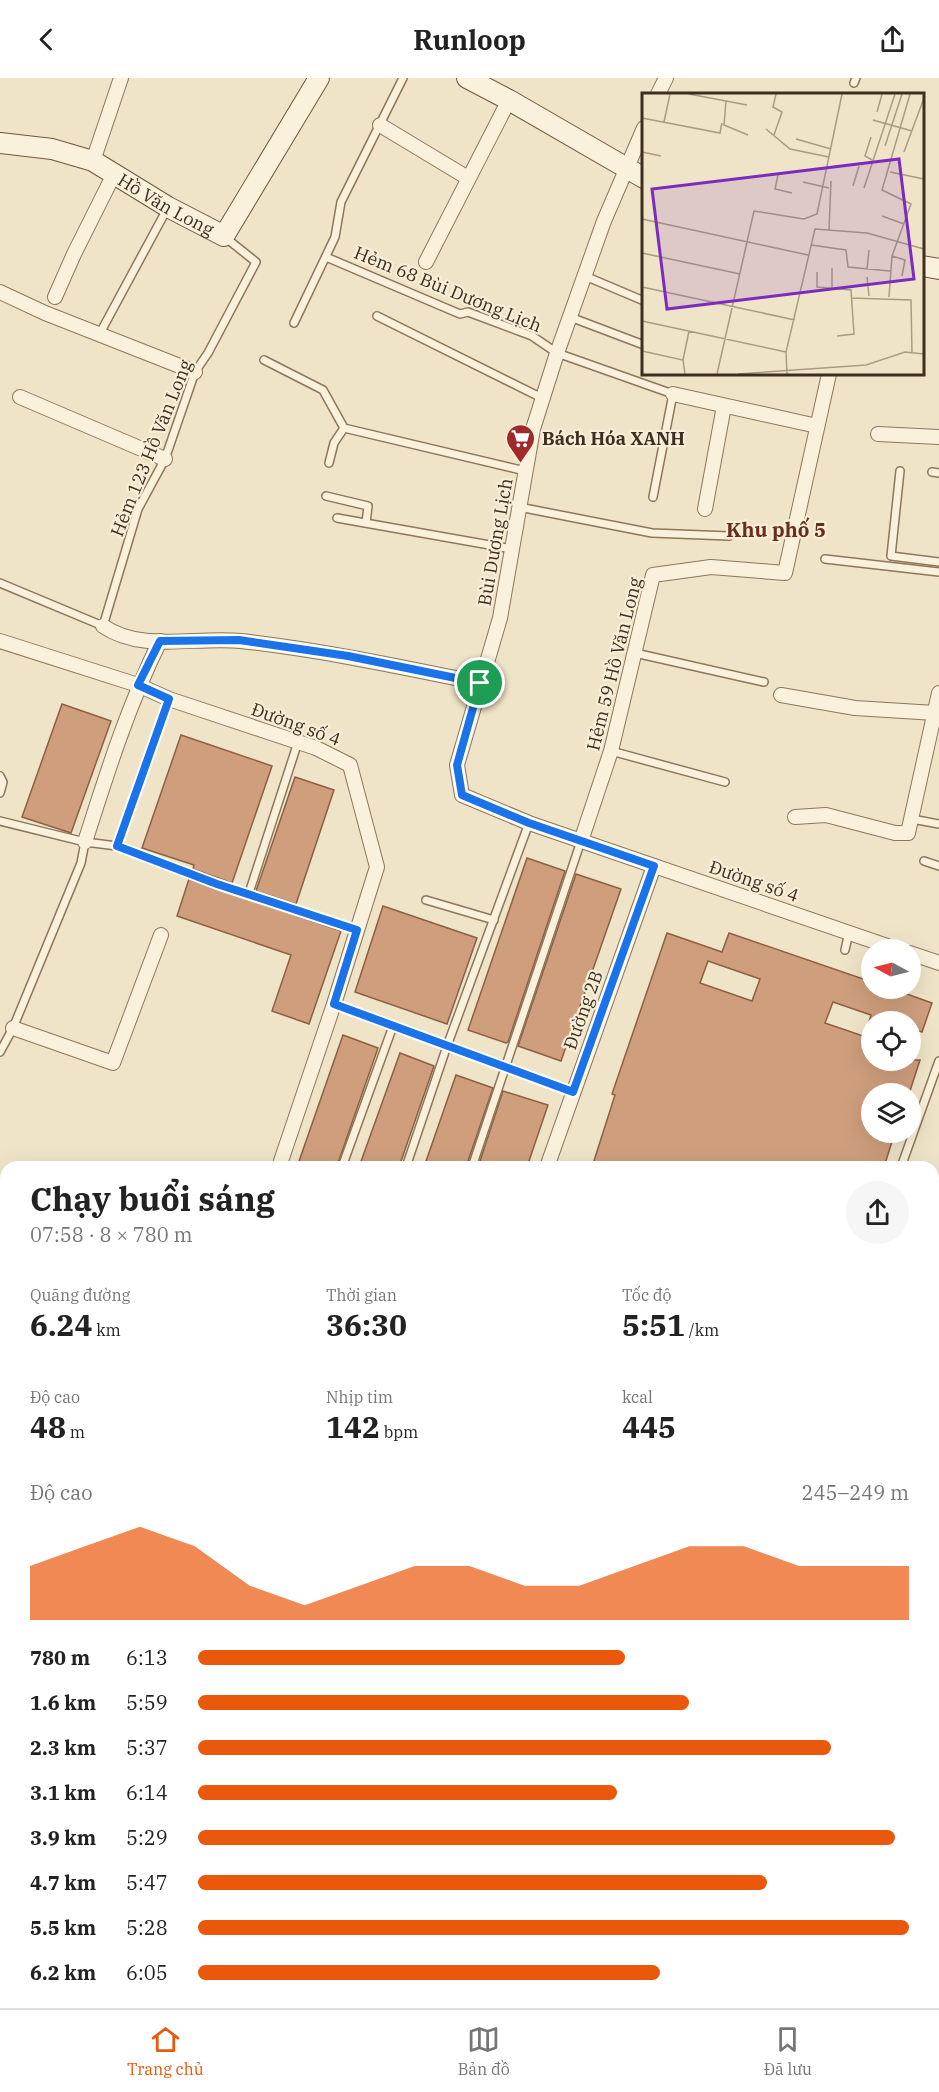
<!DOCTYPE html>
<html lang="vi">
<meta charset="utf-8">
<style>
body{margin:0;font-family:"IBM Plex Serif",serif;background:#f6f6f6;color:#222;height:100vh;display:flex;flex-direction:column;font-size:22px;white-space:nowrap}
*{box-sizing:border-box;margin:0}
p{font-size:20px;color:#767676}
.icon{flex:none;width:33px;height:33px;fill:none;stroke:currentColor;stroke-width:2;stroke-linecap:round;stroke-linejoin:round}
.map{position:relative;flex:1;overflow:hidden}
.drawer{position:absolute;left:0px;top:1083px;width:939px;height:848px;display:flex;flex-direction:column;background:#fff;border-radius:18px 18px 0 0;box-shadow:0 6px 24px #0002}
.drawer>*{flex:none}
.needle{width:39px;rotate:277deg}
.tools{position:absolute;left:861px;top:861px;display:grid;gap:12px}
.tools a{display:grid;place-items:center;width:60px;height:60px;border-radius:50%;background:#fff;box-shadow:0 6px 24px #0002;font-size:30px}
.pin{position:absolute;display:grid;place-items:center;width:51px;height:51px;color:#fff;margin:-26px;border:3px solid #fff;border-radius:50%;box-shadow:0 2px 6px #0007}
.round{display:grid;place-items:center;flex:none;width:63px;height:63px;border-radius:32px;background:#f6f6f6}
.head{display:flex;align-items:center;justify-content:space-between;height:102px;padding:0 30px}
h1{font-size:33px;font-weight:800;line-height:45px}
.figures{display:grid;grid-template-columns:repeat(3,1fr);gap:9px;height:102px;padding:6px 30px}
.figures div{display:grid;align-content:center}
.figures b{font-size:30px;font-weight:800}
.figures small{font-size:16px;font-weight:400}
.figures p{font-size:16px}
.chart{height:168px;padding:12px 30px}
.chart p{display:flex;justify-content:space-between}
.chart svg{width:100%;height:108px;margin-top:6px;fill:#ea580c;opacity:.7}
ul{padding:0 30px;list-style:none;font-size:20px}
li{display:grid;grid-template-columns:96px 72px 1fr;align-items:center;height:45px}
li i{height:15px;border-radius:8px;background:#ea580c}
header{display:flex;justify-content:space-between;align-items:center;height:78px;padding:0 30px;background:#fff;font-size:27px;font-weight:800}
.tab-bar{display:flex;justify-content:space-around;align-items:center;height:84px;border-top:2px solid #e0e0e0;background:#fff;font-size:16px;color:#767676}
.tab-bar a{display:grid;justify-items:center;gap:3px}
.tab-bar .current{color:#ea580c}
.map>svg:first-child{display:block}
.building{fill:#cf9f7d;stroke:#8d5f41;stroke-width:1.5;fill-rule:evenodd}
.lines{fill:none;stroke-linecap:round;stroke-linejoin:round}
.lane-casing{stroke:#8d765c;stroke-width:10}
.street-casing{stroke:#8d765c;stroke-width:16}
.secondary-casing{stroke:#6f573f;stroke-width:22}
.lane{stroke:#faf1dc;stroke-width:7}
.street{stroke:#faf1dc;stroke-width:14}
.secondary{stroke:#faf1dc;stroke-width:20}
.route-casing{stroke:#fff;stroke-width:12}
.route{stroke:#1a73e8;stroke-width:8}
.labels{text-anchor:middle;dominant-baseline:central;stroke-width:4.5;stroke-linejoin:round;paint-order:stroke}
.street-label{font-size:18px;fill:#3d2e20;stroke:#f7eed8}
.poi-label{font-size:18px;font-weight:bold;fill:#3d2e20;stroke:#f7eed8;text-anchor:start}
.neighbourhood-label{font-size:20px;font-weight:bold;fill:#6b2e1e;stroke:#f7eed8}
.inset-road{fill:none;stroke:#a89b85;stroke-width:1.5}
.view{fill:#7b2cbf;fill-opacity:0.15;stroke:#7b2cbf;stroke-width:3}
.inset-edge{fill:none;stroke:#3d2e20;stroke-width:3}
</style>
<header><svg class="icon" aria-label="back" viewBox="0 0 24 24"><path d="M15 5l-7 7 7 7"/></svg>Runloop<svg class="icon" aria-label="share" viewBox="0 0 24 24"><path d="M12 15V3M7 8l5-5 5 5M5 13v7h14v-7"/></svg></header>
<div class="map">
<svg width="939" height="1930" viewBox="0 0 939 1930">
<rect width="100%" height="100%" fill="#f0e4c8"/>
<g class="building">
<polygon points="62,626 111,643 71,755 22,739"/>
<polygon points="181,657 272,688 232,805 193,791 194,787 142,770"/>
<polygon points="295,699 334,712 296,826 256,813"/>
<polygon points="527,780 565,793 508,964 506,965 468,952"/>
<polygon points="576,796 621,811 561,983 518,968"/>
<polygon points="189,801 341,853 309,946 272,933 291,877 177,838"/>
<polygon points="383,828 477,860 447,946 355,914"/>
<path d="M667 855 722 874 729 855 872 904V910H890L932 925 922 954 910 950V944H869L871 937 833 924 825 945 872 961V982H920L909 1016H872V1054H895L884 1089H592L615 1017 612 1016ZM708 883 760 901 752 923 700 905Z"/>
<polygon points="343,957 378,970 337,1088 297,1089"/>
<polygon points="400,975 434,988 399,1089 359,1089"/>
<polygon points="456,997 493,1010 466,1089 424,1089"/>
<polygon points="503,1013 548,1027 527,1089 478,1089"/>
</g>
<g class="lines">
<defs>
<g id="lane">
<polyline points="854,5 856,0"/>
<polyline points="326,179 460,236 468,234 532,258 557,275 673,316 653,419"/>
<polyline points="585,198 644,223"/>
<polyline points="377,238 542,320"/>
<polyline points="570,239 644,267"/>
<polyline points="294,245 335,159 341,124 403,0"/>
<polyline points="99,257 167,131"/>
<polyline points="264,282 323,312 344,350 525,393"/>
<polyline points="329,385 334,365 344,350"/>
<polyline points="900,393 891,478 939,484"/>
<polyline points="932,394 939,395"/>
<polyline points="326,418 368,428 366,445"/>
<polyline points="519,429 652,455 729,458"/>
<polyline points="337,440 512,471"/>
<polyline points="825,481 939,494"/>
<polyline points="0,505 103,548 138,431 165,381 195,294 208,275 256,184 226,160"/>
<polyline points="635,575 764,604"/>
<polyline points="611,673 725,704"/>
<polyline points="0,698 3,704 0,715"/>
<polyline points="912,741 939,746"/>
<polyline points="0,743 85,764 117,768 217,806 357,852"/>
<polyline points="117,768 169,621"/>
<polyline points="924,783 939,788"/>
<polyline points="249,815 298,664"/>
<polyline points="426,822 494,842"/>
<polyline points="845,872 849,854"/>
<polyline points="334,926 573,1014"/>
<polyline points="0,974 13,950 81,785 85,764"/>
<polyline points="342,1089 393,948"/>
<polyline points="406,1089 447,968 529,745"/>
<polyline points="472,1089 581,763"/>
<polyline points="901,1089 939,983"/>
<polyline points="0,1109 6,1112"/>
<polyline points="0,1357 6,1340"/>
<polyline points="0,1583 6,1566"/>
<polyline points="0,1614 6,1616"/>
</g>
<g id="street">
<polyline points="658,16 666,0"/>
<polyline points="380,47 468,100"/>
<polyline points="644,50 604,143 557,275 533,351 500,540 457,687 462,717 529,745 899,872"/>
<polyline points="93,83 121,0"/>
<polyline points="426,184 509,22"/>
<polyline points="0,214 45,235 195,294"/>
<polyline points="55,219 74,176 114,96"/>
<polyline points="673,316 817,348"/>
<polyline points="20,319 165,381"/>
<polyline points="878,356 939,359"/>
<polyline points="705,431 724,328"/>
<path d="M103 548C142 575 196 558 241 563 322 572 401 589 480 605"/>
<polyline points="0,563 138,607 169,621 316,670 350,687 377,789 334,926 279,1089"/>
<polyline points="781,617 855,630 935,635"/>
<polyline points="795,739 826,737 895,755 908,755 939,615"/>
<polyline points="581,763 611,673 653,497 711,489 785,495 829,296"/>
<path d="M85 764C107 695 128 628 160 563"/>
<polyline points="910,875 939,885"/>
<polyline points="13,950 113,985 161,857"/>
<polyline points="547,1089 654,788"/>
<polyline points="933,1403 939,1405"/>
<polyline points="933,1548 939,1531"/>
<polyline points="0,1915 0,1914"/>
<polyline points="258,1930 260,1924"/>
<polyline points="532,1930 533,1924"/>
<polyline points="803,1930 805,1924"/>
</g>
<g id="secondary">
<polyline points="467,0 509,22 644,100"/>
<path id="s1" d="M0 65 52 71 93 83 168 129 224 158 319 0"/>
<polyline points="922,188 939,191"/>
</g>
</defs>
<use href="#lane" class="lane-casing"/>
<use href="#street" class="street-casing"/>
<use href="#secondary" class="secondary-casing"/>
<use href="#lane" class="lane"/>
<use href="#street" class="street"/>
<use href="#secondary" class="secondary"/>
</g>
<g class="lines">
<defs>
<polygon id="route" points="239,562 348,578 480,605 457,687 462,717 529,745 654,788 573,1014 334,926 357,852 217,806 117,768 169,621 138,607 160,563"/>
</defs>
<use href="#route" class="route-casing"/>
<use href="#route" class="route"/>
</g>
<defs>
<symbol id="supermarket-pin" viewBox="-11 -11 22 30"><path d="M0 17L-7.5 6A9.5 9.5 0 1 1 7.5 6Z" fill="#9e2a2b" stroke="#f7eed8"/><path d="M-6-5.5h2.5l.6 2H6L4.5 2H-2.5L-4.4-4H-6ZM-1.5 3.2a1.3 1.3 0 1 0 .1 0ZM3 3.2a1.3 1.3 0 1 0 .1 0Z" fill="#fff"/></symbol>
</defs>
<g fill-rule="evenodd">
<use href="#supermarket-pin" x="504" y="344" width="33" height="45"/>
</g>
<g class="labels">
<g class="street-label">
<text stroke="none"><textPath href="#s1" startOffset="180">Hồ Văn Long</textPath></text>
<text transform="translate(448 211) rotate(22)">Hẻm 68 Bùi Dương Lịch</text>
<text transform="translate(151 370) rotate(-68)">Hẻm 123 Hồ Văn Long</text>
<text transform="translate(495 464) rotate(-80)">Bùi Dương Lịch</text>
<text transform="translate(614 586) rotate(-76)">Hẻm 59 Hồ Văn Long</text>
<text transform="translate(296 646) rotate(20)">Đường số 4</text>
<text transform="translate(754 803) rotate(19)">Đường số 4</text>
<text transform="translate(583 932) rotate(-70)">Đường 2B</text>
</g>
<g class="poi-label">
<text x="542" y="360">Bách Hóa XANH</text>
</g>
<g class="neighbourhood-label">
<text x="776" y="451">Khu phố 5</text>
</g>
</g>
<g transform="translate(642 15)">
<rect width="282" height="282" fill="#f0e4c8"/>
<path class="inset-road" d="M47 1 105 12M84 8 82 32 106 42M235 19 240 1M0 25 78 40 80 30M231 27 270 38M22 29 28 1M124 36 148 56 187 64M132 42 140 19 131 14 134 1M229 44 223 63 230 67M154 46 189 56M243 53 260 1M0 59 19 63M262 59 282 5M248 79 282 86M136 82 133 96 150 100M161 89 187 95M211 93 217 73M222 95 253 1M240 123 262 131M0 126 166 162M187 137 189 88M169 152 204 157 206 174 248 178M0 160 98 181M250 163 263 167 260 183M190 175V195M225 176 227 157M175 179V194L209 197 212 241 195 243M225 184 227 203M0 194 153 227M247 204 250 163 269 111 240 97 268 1M209 205 269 207 270 260M0 228 144 259M0 258 41 267 43 281M41 267 47 238M75 281 112 118 162 126 175 121 200 1M96 281 224 272 263 259 282 261M145 281 144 259 173 136 225 140 282 156"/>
<path class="view" d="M257 66 272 186 25 216 10 96Z"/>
<rect width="282" height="282" class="inset-edge"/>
</g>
</svg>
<div class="tools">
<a><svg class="needle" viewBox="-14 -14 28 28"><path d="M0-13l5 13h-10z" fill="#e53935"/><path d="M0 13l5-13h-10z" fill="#767676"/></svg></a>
<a><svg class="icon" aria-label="locate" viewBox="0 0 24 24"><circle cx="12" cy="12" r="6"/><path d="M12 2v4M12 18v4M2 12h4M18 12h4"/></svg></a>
<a><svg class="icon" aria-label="layers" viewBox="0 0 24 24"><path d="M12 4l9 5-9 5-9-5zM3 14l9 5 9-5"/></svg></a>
</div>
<div class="pin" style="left:480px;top:605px;background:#1e9e55"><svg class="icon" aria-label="arrive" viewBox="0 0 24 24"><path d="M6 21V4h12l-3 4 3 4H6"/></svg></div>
<section class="drawer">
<div class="head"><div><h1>Chạy buổi sáng</h1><p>07:58 · 8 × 780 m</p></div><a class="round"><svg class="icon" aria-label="share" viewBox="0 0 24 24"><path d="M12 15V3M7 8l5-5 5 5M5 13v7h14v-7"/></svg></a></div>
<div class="figures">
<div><p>Quãng đường</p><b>6.24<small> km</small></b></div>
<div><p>Thời gian</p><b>36:30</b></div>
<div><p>Tốc độ</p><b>5:51<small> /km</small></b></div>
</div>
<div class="figures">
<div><p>Độ cao</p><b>48<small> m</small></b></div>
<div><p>Nhịp tim</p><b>142<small> bpm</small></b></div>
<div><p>kcal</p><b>445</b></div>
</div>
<div class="chart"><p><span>Độ cao</span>245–249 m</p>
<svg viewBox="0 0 160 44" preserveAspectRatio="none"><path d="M0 44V22L10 14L20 6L30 14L40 30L50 38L60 30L70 22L80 22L90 30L100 30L110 22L120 14L130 14L140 22L150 22L160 22V44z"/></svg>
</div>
<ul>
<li><b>780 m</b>6:13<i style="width:60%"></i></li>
<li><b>1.6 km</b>5:59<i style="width:69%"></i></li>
<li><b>2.3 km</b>5:37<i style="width:89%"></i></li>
<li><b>3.1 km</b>6:14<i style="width:59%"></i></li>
<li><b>3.9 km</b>5:29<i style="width:98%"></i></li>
<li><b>4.7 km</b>5:47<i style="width:80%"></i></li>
<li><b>5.5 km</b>5:28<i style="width:100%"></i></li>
<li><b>6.2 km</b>6:05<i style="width:65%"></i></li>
</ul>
</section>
</div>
<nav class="tab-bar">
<a class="current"><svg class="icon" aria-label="home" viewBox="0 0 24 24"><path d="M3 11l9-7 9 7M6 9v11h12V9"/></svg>Trang chủ</a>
<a><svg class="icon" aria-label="map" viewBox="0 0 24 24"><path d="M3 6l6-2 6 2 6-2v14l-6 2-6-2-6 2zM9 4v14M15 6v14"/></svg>Bản đồ</a>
<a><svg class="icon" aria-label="saved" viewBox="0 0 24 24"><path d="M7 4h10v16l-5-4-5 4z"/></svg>Đã lưu</a>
</nav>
